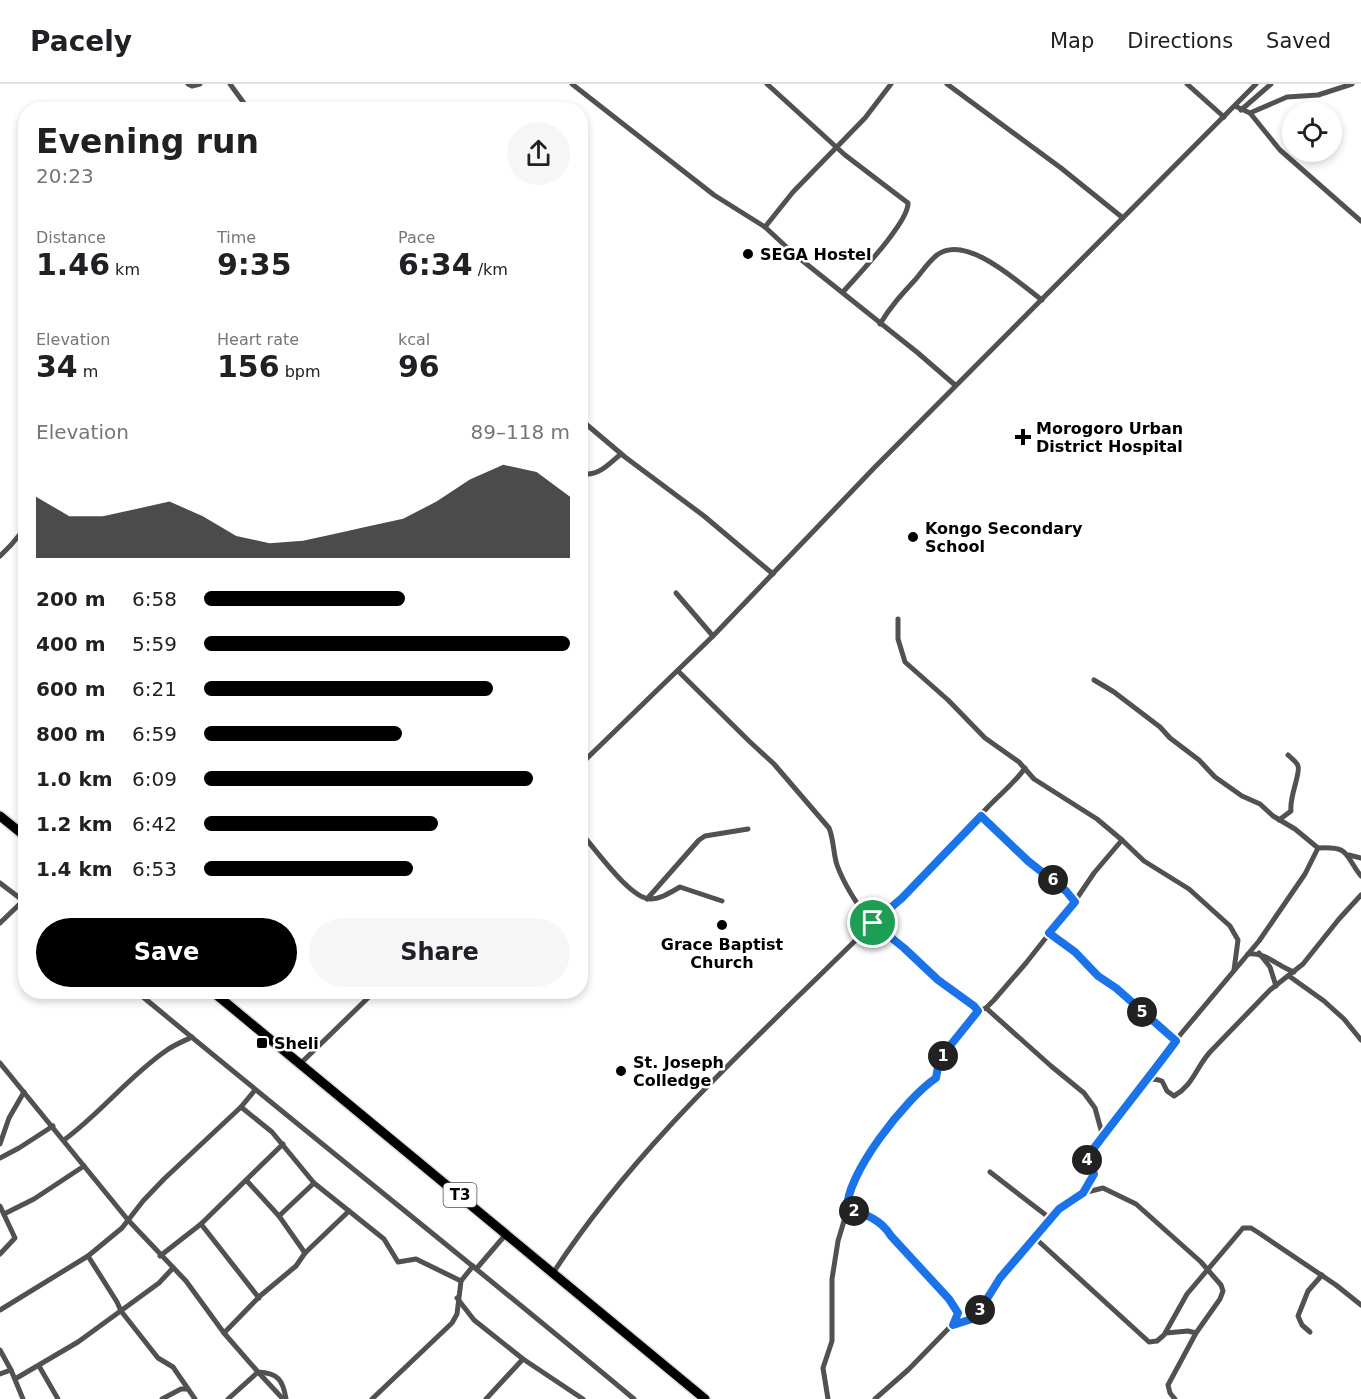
<!DOCTYPE html>
<meta charset="utf-8">
<style>
body{margin:0;font-family:"DejaVu Sans",sans-serif;background:#f6f6f6;color:#202124;height:100vh;display:flex;flex-direction:column;font-size:22px;white-space:nowrap}
*{box-sizing:border-box;margin:0}
p{font-size:20px;color:#757577}
.icon{flex:none;width:33px;height:33px;fill:none;stroke:currentColor;stroke-width:2;stroke-linecap:round;stroke-linejoin:round}
.map{position:relative;flex:1;overflow:hidden}
.side{position:absolute;left:18px;top:18px;width:570px;height:897px;display:flex;flex-direction:column;background:#fff;border-radius:24px;box-shadow:0 3px 9px #0003}
.side>*{flex:none}
.controls{position:absolute;left:1282px;top:18px;display:grid;gap:12px}
.controls a{display:grid;place-items:center;width:60px;height:60px;border-radius:50%;background:#fff;box-shadow:0 3px 9px #0003;font-size:30px}
.pin{position:absolute;display:grid;place-items:center;width:51px;height:51px;color:#fff;margin:-26px;border:3px solid #fff;border-radius:50%;box-shadow:0 2px 6px #0007}
.km{position:absolute;width:30px;height:30px;margin:-15px;border-radius:50%;background:#222;color:#fff;font-size:16px;line-height:30px;text-align:center}
.round{display:grid;place-items:center;flex:none;width:63px;height:63px;border-radius:32px;background:#f6f6f6}
.head{display:flex;align-items:center;justify-content:space-between;height:102px;padding:0 18px}
h1{font-size:33px;font-weight:700;line-height:45px}
.figures{display:grid;grid-template-columns:repeat(3,1fr);gap:9px;height:102px;padding:6px 18px}
.figures div{display:grid;align-content:center}
.figures b{font-size:30px;font-weight:700}
.figures small{font-size:16px;font-weight:400}
.figures p{font-size:16px}
.chart{height:168px;padding:12px 18px}
.chart p{display:flex;justify-content:space-between}
.chart svg{width:100%;height:108px;margin-top:6px;fill:#000;opacity:.7}
.primary-button{display:flex;gap:12px;margin-top:auto;padding:12px 18px}
.primary-button a{flex:1;height:69px;border-radius:36px;background:#000;color:#fff;font-size:24px;font-weight:700;line-height:69px;text-align:center}
.primary-button a+a{background:#f6f6f6;color:#202124}
ul{padding:0 18px;list-style:none;font-size:20px}
li{display:grid;grid-template-columns:96px 72px 1fr;align-items:center;height:45px}
li i{height:15px;border-radius:8px;background:#000}
header{display:flex;align-items:center;gap:36px;box-sizing:border-box;height:84px;padding:0 30px;background:#fff;border-bottom:2px solid #e0e0e0}
header strong{font-size:28px}
nav{display:flex;gap:33px;margin-inline-start:auto;font-size:21px}
.map>svg:first-child{display:block}
.lines{fill:none;stroke-linecap:round;stroke-linejoin:round}
.highway-casing{stroke:#dbdbdb;stroke-width:12}
.street{stroke:#515151;stroke-width:5}
.highway{stroke:#000;stroke-width:9}
.route-casing{stroke:#fff;stroke-width:12}
.route{stroke:#1a73e8;stroke-width:8}
.poi-dot{fill:#000;stroke:#fff;stroke-width:2}
.labels{text-anchor:middle;dominant-baseline:central;stroke-width:5;stroke-linejoin:round;paint-order:stroke}
.shield{fill:#fff;stroke:#4c4c4c;stroke-width:1.5}
.shield-label{font-size:15px;font-weight:bold;fill:#000}
.poi-label{font-size:16px;font-weight:bold;fill:#000;stroke:#fff;text-anchor:start}
</style>
<header>
<strong>Pacely</strong>
<nav><a>Map</a><a>Directions</a><a>Saved</a></nav>
</header>
<div class="map">
<svg width="1361" height="1315" viewBox="0 0 1361 1315">
<rect width="100%" height="100%" fill="#fff"/>
<g class="lines">
<defs>
<g id="highway">
<polyline points="0,732 26,753"/>
<polyline points="213,908 705,1315"/>
</g>
</defs>
<use href="#highway" class="highway-casing"/>
<g class="street">
<polyline points="188,0 192,2 200,0"/>
<polyline points="230,0 249,26"/>
<polyline points="572,0 714,111 765,143 794,170 918,269 955,301"/>
<path d="M767 0 845 71 908 119C909 138 857 192 843 208"/>
<polyline points="947,0 1061,84 1123,134"/>
<polyline points="1187,0 1224,33"/>
<polyline points="1235,22 1250,29 1280,66 1361,137"/>
<polyline points="1241,26 1271,0"/>
<polyline points="1250,29 1287,13 1318,11 1352,0"/>
<polyline points="765,143 793,108 865,34 891,0"/>
<path d="M880 240C890 223 902 210 915 196 922 188 928 178 937 171 966 149 1019 199 1042 216"/>
<polyline points="580,335 625,373 704,432 773,490"/>
<path d="M586 390C600 391 611 378 621 370"/>
<polyline points="0,472 11,461 26,443"/>
<polyline points="676,509 713,552"/>
<polyline points="898,535 898,555 905,578 948,616 985,654 1019,678 1034,695 1097,735 1122,756"/>
<path d="M678 587 749 657 774 680 829 744C834 756 833 769 837 781 843 798 857 821 868 834L978 927"/>
<polyline points="1094,596 1114,608 1160,643 1170,654 1199,676 1215,693 1242,712 1260,720 1273,732 1295,745 1318,764"/>
<polyline points="580,681 713,552 875,383 1256,0"/>
<polyline points="981,732 1028,777 1067,807 1075,817"/>
<path d="M1279 736 1291 727C1289 713 1301 689 1298 682 1297 678 1291 674 1288 671"/>
<path d="M580 748C595 764 629 814 650 815 661 815 671 808 680 803L722 817"/>
<polyline points="1349,771 1361,774"/>
<polyline points="0,799 25,818"/>
<polyline points="647,815 699,756 705,752 748,745"/>
<polyline points="0,839 26,814"/>
<polyline points="1049,849 1075,868 1098,892 1116,904 1176,957"/>
<polyline points="1259,869 1270,883 1276,902"/>
<path d="M1248 870C1266 868 1277 882 1294 888"/>
<polyline points="1289,892 1324,917 1344,935 1361,956"/>
<path d="M137 908C302 1045 470 1178 634 1315"/>
<polyline points="986,924 1051,982 1084,1009 1095,1024 1103,1053"/>
<path d="M0 979 128 1136 186 1197 224 1249 258 1288C278 1289 283 1296 286 1315"/>
<polyline points="301,979 374,908"/>
<path d="M1148 995 1180 951 1259 857 1305 790 1318 764C1351 762 1344 771 1361 792"/>
<polyline points="241,1023 272,1048 314,1099 384,1155 398,1178 416,1175 461,1197"/>
<path d="M64 1056C101 1029 129 992 167 966 174 961 184 957 192 953"/>
<polyline points="0,1060 9,1034 24,1008"/>
<polyline points="0,1074 19,1064 53,1042"/>
<polyline points="990,1088 1051,1135"/>
<polyline points="247,1097 279,1132 305,1169"/>
<polyline points="1083,1109 1103,1104 1136,1120 1201,1178 1221,1201 1223,1207 1220,1215 1196,1249 1168,1301 1170,1309 1175,1315"/>
<polyline points="0,1122 15,1154 0,1170"/>
<path d="M847 1127C865 1128 882 1137 891 1152L958 1226 953 1241"/>
<polyline points="4,1130 34,1115 84,1082"/>
<polyline points="279,1132 314,1099"/>
<polyline points="201,1140 259,1214"/>
<polyline points="1035,1154 1149,1258 1157,1257 1164,1251 1187,1210 1243,1144 1251,1144 1259,1149 1336,1201 1361,1221"/>
<polyline points="88,1172 117,1218 121,1227 158,1274 173,1283 195,1315"/>
<polyline points="160,1172 201,1140 283,1060"/>
<polyline points="477,1184 507,1149"/>
<path d="M553 1189C640 1056 761 951 873 839 915 804 950 763 987 724 1000 710 1014 700 1025 684"/>
<polyline points="457,1214 474,1236 523,1275 583,1315"/>
<polyline points="0,1226 88,1172 122,1144 143,1117 164,1095 241,1023 255,1006"/>
<polyline points="1310,1248 1302,1241 1298,1232 1308,1207 1322,1191"/>
<polyline points="224,1249 260,1212 296,1182 305,1169 349,1127"/>
<polyline points="1166,1249 1188,1247 1196,1249"/>
<polyline points="0,1266 11,1286 23,1315"/>
<polyline points="39,1282 58,1315"/>
<polyline points="0,1290 11,1286"/>
<polyline points="15,1295 78,1258 159,1199 173,1184"/>
<polyline points="162,1315 181,1305 187,1305"/>
<polyline points="228,1315 258,1288 283,1315"/>
<polyline points="372,1315 452,1239 457,1230 461,1197 473,1182"/>
<polyline points="486,1315 523,1275"/>
<polyline points="828,1315 823,1284 832,1257 832,1195 838,1157 847,1127 847,1112 863,1080 888,1042 924,1002 936,994 938,983 948,963 978,927 986,924 994,916 1026,879 1075,817 1094,789 1122,756 1144,777 1189,805 1230,842 1238,856 1234,886"/>
<path d="M875 1315 908 1286 949 1244 975 1234 1000 1194 1059 1125 1083 1109 1094 1091 1087 1074 1139 1003C1146 996 1152 993 1162 997L1167 1007 1174 1012C1194 1000 1195 985 1210 968L1270 906 1303 880 1339 835 1361 811"/>
</g>
<use href="#highway" class="highway"/>
</g>
<g class="lines">
<defs>
<path id="route" d="M981 732 1028 777 1066 807 1075 818 1049 849 1075 868 1098 892 1116 904 1176 957C1147 996 1117 1033 1088 1072L1087 1077 1094 1090 1083 1109 1059 1125 1000 1194 975 1234 953 1241 958 1229 949 1215 891 1152C882 1137 865 1128 847 1127 845 1091 906 1014 936 994L938 983 945 968 978 927 974 922 938 896 904 864 873 839 902 814Z"/>
</defs>
<use href="#route" class="route-casing"/>
<use href="#route" class="route"/>
</g>
<g class="poi-dot">
<circle cx="748" cy="170" r="6"/>
<path d="M1020 344h6v6h6v6h-6v6h-6v-6h-6v-6h6z"/>
<circle cx="913" cy="453" r="6"/>
<circle cx="722" cy="841" r="6"/>
<rect x="256" y="953" width="12" height="12" rx="3"/>
<circle cx="621" cy="987" r="6"/>
</g>
<g class="labels">
<rect class="shield" x="443.5" y="1099" width="33" height="24" rx="4.5"/>
<g class="shield-label">
<text x="460" y="1111">T3</text>
</g>
<g class="poi-label">
<text x="760" y="170">SEGA Hostel</text>
<text x="1036" y="344">Morogoro Urban<tspan x="1036" dy="18">District Hospital</tspan></text>
<text x="925" y="444">Kongo Secondary<tspan x="925" dy="18">School</tspan></text>
<text x="722" y="860" text-anchor="middle">Grace Baptist<tspan x="722" dy="18">Church</tspan></text>
<text x="274" y="959">Sheli</text>
<text x="633" y="978">St. Joseph<tspan x="633" dy="18">Colledge</tspan></text>
</g>
</g>
</svg>
<div class="controls">
<a><svg class="icon" aria-label="locate" viewBox="0 0 24 24"><circle cx="12" cy="12" r="6"/><path d="M12 2v4M12 18v4M2 12h4M18 12h4"/></svg></a>
</div>
<div class="pin" style="left:873px;top:839px;background:#1e9e55"><svg class="icon" aria-label="arrive" viewBox="0 0 24 24"><path d="M6 21V4h12l-3 4 3 4H6"/></svg></div>
<b class="km" style="left:943px;top:972px">1</b>
<b class="km" style="left:854px;top:1127px">2</b>
<b class="km" style="left:980px;top:1226px">3</b>
<b class="km" style="left:1087px;top:1076px">4</b>
<b class="km" style="left:1142px;top:928px">5</b>
<b class="km" style="left:1053px;top:796px">6</b>
<section class="side">
<div class="head"><div><h1>Evening run</h1><p>20:23</p></div><a class="round"><svg class="icon" aria-label="share" viewBox="0 0 24 24"><path d="M12 15V3M7 8l5-5 5 5M5 13v7h14v-7"/></svg></a></div>
<div class="figures">
<div><p>Distance</p><b>1.46<small> km</small></b></div>
<div><p>Time</p><b>9:35</b></div>
<div><p>Pace</p><b>6:34<small> /km</small></b></div>
</div>
<div class="figures">
<div><p>Elevation</p><b>34<small> m</small></b></div>
<div><p>Heart rate</p><b>156<small> bpm</small></b></div>
<div><p>kcal</p><b>96</b></div>
</div>
<div class="chart"><p><span>Elevation</span>89–118 m</p>
<svg viewBox="0 0 160 44" preserveAspectRatio="none"><path d="M0 44V19L10 27L20 27L30 24L40 21L50 27L60 35L70 38L80 37L90 34L100 31L110 28L120 21L130 12L140 6L150 9L160 19V44z"/></svg>
</div>
<ul>
<li><b>200 m</b>6:58<i style="width:55%"></i></li>
<li><b>400 m</b>5:59<i style="width:100%"></i></li>
<li><b>600 m</b>6:21<i style="width:79%"></i></li>
<li><b>800 m</b>6:59<i style="width:54%"></i></li>
<li><b>1.0 km</b>6:09<i style="width:90%"></i></li>
<li><b>1.2 km</b>6:42<i style="width:64%"></i></li>
<li><b>1.4 km</b>6:53<i style="width:57%"></i></li>
</ul>
<div class="primary-button"><a>Save</a><a>Share</a></div>
</section>
</div>
